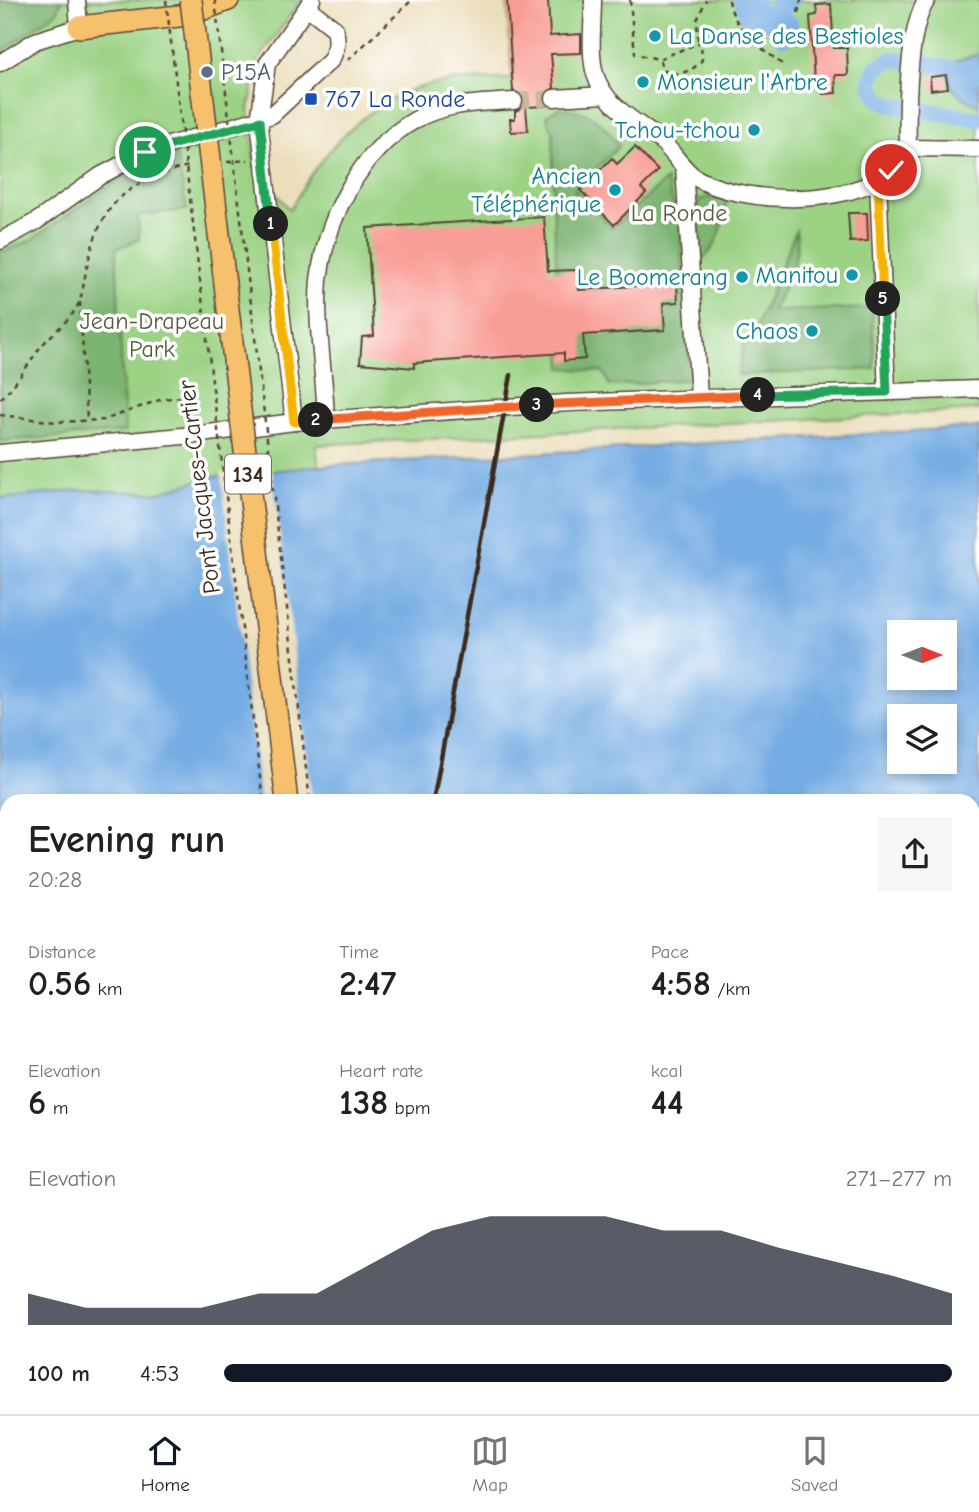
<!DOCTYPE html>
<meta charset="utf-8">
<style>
body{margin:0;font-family:"Comic Neue",sans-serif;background:#f6f6f6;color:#202124;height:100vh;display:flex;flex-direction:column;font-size:26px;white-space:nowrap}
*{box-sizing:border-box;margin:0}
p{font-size:23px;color:#757577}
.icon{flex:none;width:38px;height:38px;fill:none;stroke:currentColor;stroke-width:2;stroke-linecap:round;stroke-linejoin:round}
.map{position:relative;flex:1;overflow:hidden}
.side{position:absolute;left:0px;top:794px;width:980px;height:620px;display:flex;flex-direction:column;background:#fff;border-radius:21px 21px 0 0;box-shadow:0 4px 10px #0003}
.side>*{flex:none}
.needle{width:46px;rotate:90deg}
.tools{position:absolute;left:887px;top:620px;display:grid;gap:14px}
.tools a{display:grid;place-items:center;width:70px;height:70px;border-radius:0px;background:#fff;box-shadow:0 4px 10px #0003;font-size:35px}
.pin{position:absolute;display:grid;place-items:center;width:60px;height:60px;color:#fff;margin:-30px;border:4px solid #fff;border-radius:50%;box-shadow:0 2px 7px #0007}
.km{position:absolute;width:35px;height:35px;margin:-18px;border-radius:50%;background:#222;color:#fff;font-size:19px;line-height:35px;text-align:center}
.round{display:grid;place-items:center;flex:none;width:74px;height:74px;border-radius:0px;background:#f6f6f6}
.summary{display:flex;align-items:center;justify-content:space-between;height:119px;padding:0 28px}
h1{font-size:38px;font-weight:700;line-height:52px}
.stats{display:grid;grid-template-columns:repeat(3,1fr);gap:10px;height:119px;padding:7px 28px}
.stats div{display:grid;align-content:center}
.stats b{font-size:35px;font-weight:700}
.stats small{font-size:19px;font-weight:400}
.stats p{font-size:19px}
.chart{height:196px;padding:14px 28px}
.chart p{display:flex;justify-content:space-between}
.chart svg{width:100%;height:126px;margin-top:7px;fill:#111827;opacity:.7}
ul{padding:0 28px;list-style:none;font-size:23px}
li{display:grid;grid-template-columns:112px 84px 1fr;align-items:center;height:52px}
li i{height:18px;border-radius:9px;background:#111827}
.dock{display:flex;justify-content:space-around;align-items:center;height:98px;border-top:2px solid #e0e0e0;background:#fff;font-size:19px;color:#757577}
.dock a{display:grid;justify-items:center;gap:4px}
.dock .active{color:#111827}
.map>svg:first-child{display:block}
.industrial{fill:#d1bdcc}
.green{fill:#9bd284;stroke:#6b7e51;stroke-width:2}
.forest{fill:#7cb472;stroke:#5c6f48;stroke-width:2}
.water{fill:#74ace3;stroke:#586b80;stroke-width:2;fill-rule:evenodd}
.pier{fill:#ebdebb}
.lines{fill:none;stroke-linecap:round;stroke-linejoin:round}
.canal{stroke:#74ace3;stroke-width:16}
.building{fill:#f99e96}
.minor-tunnel{stroke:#c8ba9c;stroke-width:16;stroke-dasharray:16 8;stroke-linecap:butt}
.minor-casing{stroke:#554536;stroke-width:19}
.major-casing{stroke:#554536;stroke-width:24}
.path{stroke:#554536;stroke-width:2.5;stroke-dasharray:5 5;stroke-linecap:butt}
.minor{stroke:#fff;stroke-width:16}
.major{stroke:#f7c06c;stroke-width:21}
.rail{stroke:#3b2a1e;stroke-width:4.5}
.major-bridge-casing{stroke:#554536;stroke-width:24;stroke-linecap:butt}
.path-bridge{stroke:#554536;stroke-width:2.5;stroke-dasharray:5 5;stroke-linecap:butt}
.major-bridge{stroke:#f7c06c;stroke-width:21}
.split-1-casing{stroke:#fff;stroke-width:14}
.split-2-casing{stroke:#fff;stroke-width:14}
.split-3-casing{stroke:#fff;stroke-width:14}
.split-4-casing{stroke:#fff;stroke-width:14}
.split-5-casing{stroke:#fff;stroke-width:14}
.split-6-casing{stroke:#fff;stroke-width:14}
.split-1{stroke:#22a559;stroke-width:9}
.split-2{stroke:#f5b400;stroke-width:9}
.split-3{stroke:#f0652b;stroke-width:9}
.split-4{stroke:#f0652b;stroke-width:9}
.split-5{stroke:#22a559;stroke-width:9}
.split-6{stroke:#f5b400;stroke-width:9}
.culture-dot{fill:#0f9aa8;stroke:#fff;stroke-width:2.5}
.service-dot{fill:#5c6f8a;stroke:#fff;stroke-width:2.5}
.transit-dot{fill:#1a4fb4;stroke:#fff;stroke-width:2.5}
.labels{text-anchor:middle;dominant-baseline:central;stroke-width:7;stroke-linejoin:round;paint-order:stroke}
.shield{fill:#fff;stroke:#766a62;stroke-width:2}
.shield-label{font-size:23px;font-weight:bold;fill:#3b2a1e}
.culture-label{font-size:24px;fill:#0d838f;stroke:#fff;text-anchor:end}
.service-label{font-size:24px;fill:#4e5e75;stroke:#fff;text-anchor:start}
.transit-label{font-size:24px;fill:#164399;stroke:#fff;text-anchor:start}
.park-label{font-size:24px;fill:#585c3d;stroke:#fff}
.street-label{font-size:24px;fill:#3b2a1e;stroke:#fff}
</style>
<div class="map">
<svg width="979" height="1414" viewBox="0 0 979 1414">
<rect width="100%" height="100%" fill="#fff"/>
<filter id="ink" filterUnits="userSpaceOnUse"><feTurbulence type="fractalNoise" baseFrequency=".0143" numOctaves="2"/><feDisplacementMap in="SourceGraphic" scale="14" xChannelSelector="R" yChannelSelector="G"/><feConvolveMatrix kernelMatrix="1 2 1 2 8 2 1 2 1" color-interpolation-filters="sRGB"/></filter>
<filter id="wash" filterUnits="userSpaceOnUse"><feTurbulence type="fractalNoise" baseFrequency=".00686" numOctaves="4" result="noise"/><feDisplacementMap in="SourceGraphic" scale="28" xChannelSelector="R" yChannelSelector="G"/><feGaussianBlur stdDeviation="1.57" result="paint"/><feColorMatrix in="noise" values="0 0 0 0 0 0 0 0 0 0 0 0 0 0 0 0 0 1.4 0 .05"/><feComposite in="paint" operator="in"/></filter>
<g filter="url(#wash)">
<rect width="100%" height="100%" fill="#ebdebb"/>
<g class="industrial">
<polygon points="7,940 7,1032 0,1027 0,941"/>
<polygon points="7,1281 7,1345 0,1346 0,1285"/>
</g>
<path class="green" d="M0 0H301L258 61 249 109 255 168 290 210C318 157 361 106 421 87 449 78 483 80 512 79L507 0H979V410L316 445 319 466 210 477 158 493 83 490 0 499Z"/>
<g class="forest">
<polygon points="0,0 62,0 57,12 0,53"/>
<path d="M558 108C588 109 603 121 619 146L575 190 612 228 666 180 680 225 690 379 610 386 603 372 562 368 553 202V132L546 116Z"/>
<polygon points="176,153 187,210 138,216 139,239 116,249 125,432 0,441 0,253 31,240 135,168"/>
<path d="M710 197 727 199C722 222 721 246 701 260L697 208 700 199Z"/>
<path d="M796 230C802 259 784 285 773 311L872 308 875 369 738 375 744 341 751 340Z"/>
</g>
<g class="water">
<path d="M979 54V106C957 94 944 90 950 62Z"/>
<path d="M979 427V1128L973 1129V802H7V903L0 904V499L80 490 158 493 210 477 319 466ZM900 632H945V677H900ZM900 716H945V761H900Z"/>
<polygon points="0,1053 7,1059 7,1240 0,1247"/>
<polygon points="979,1205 979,1414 0,1414 0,1406 7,1404 7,1407 973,1407 973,1206"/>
</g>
<g class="pier">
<polygon points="272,468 312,801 260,801 221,473"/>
<polygon points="330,1407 388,1407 389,1414 331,1414"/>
</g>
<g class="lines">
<g class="canal">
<polyline points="741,0 748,19 770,23 783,38 792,34 790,23 759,9 756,0"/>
<polyline points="776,0 786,6 792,0"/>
<polyline points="979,72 893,59 875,69 871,84 878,98 891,105 979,119"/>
</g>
</g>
<g id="blocks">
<g class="building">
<polygon points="507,0 548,0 550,36 581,34 581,53 551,54 554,88 544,94 547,106 526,107 528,131 511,132 510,119 515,119 515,111 520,109 524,101 522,95 513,91"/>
<polygon points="831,4 834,48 847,48 848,75 835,75 836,93 823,94 822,81 814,81 810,16 817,15 816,5"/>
<polygon points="946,75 948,88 931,90 930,77"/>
<polygon points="635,147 658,171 641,188 646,193 614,225 580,190 612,158 617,164"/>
<polygon points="848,213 867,213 868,241 850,242"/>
<polygon points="544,217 548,271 577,270 579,290 677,283 678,302 663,303 665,330 583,335 585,359 564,361 564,353 414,363 414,368 360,363 362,337 374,336 367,228"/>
</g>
</g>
</g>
<g filter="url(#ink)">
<use href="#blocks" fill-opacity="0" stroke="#554536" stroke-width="2"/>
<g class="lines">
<polyline class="minor-tunnel" points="514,101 554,98"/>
<defs>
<g id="minor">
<path d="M593 0C593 22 589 53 595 74 605 107 637 121 661 141 674 152 683 171 698 179 742 203 835 206 879 179 891 171 899 159 908 148L979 149"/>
<polyline points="0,63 35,41 79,27 77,0"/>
<polyline points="554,98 605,95"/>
<path d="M908 148C907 112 907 28 927 0"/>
<polyline points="684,167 699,397"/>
<polyline points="878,180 887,392"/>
<path d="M0 241 37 221 100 176 145 152 272 115 331 60C337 48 338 42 335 29L307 7"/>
<path d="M326 420C325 378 315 320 319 280 326 219 359 152 415 120 444 103 481 103 514 101"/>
<polyline points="294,422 259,121 267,64 312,0"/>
<polyline points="0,453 193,435 294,422 566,403 979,389"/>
<polyline points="0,963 7,965"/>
<polyline points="0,1375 7,1374"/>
</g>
<g id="major">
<polyline points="79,27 188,15 228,0"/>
<polyline points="360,1407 361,1414"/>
</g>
</defs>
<use href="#minor" class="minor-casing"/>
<use href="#major" class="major-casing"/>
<g class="path">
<path d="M630 0 635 54 659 59 701 42 702 60C692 72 678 77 663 70L659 59"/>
<path d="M729 0C733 30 761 47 783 65"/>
<polyline points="798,13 801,0"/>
<polyline points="698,40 697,20 706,0"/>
<polyline points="348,60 412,0"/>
<polyline points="227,162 248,160"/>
<polyline points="80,302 87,421"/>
<path d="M0 399C17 384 26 367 39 349 51 333 74 319 80 300 84 287 85 272 89 258 104 197 133 180 192 165"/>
<polyline points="0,415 56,422 104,420 162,399 192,396"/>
<polyline points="973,1165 979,1164"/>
<polyline points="333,1407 334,1414"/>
<polyline points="386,1407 387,1414"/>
</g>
<use href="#minor" class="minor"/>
<use href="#major" class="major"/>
<polyline class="rail" points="433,802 511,375"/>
<defs>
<polyline id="major-bridge" points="191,0 287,802"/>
</defs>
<use href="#major-bridge" class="major-bridge-casing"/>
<g class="path-bridge">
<polyline points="166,0 263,802"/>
<polyline points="215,0 310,802"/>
</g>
<use href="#major-bridge" class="major-bridge"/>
</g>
</g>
<g class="lines" filter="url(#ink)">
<defs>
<polyline id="split-1" points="145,152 260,121 271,224"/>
<polyline id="split-2" points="271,224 294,422 316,420"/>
<polyline id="split-3" points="316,420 537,405"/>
<polyline id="split-4" points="537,405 758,395"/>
<polyline id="split-5" points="758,395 887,392 883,299"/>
<polyline id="split-6" points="883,299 878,180 891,170"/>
</defs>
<use href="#split-1" class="split-1-casing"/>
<use href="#split-2" class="split-2-casing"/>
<use href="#split-3" class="split-3-casing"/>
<use href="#split-4" class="split-4-casing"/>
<use href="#split-5" class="split-5-casing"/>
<use href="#split-6" class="split-6-casing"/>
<use href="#split-1" class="split-1"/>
<use href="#split-2" class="split-2"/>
<use href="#split-3" class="split-3"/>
<use href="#split-4" class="split-4"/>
<use href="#split-5" class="split-5"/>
<use href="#split-6" class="split-6"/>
</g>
<g class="culture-dot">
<circle cx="655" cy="36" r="7"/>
<circle cx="643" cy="82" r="7"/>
<circle cx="754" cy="130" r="7"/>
<circle cx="615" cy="190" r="7"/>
<circle cx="852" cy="275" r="7"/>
<circle cx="742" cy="277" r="7"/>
<circle cx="812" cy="331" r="7"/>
</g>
<circle class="service-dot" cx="207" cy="72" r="7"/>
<rect class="transit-dot" x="304" y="92" width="14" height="14" rx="3.5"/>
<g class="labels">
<rect class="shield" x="225" y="454.5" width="46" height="39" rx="5"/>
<g class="shield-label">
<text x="248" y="474">134</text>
</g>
<g class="culture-label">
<text x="669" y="36" text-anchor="start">La Danse des Bestioles</text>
<text x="657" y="82" text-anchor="start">Monsieur l'Arbre</text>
<text x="740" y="130">Tchou-tchou</text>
<text x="601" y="176">Ancien<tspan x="601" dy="28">Téléphérique</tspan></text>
<text x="838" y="275">Manitou</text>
<text x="728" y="277">Le Boomerang</text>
<text x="798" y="331">Chaos</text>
</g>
<g class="service-label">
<text x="221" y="72">P15A</text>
</g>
<g class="transit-label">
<text x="325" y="99">767 La Ronde</text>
</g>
<g class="park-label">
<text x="679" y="213">La Ronde</text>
<text x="152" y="321">Jean-Drapeau<tspan x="152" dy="28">Park</tspan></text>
</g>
<g class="street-label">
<text transform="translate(199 487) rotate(-97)">Pont Jacques-Cartier</text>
</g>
</g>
</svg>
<div class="tools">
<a><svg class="needle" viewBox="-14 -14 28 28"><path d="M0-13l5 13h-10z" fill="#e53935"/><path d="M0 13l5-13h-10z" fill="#757577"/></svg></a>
<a><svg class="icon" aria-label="layers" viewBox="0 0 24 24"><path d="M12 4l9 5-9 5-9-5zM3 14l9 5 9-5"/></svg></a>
</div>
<div class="pin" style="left:145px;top:152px;background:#1e9e55"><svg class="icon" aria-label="arrive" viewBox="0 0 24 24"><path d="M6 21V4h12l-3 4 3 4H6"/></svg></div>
<div class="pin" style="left:891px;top:170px;background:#d93025"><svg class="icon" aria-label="check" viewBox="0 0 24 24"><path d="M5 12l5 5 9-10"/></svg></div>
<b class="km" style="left:271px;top:224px">1</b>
<b class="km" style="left:316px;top:420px">2</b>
<b class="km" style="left:537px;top:405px">3</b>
<b class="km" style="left:758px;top:395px">4</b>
<b class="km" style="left:883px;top:299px">5</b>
<section class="side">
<div class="summary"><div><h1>Evening run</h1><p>20:28</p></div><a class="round"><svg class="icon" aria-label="share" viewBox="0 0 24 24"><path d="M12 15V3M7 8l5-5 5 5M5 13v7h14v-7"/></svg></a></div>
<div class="stats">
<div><p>Distance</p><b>0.56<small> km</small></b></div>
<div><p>Time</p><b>2:47</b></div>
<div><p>Pace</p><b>4:58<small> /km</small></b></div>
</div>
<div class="stats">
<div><p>Elevation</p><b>6<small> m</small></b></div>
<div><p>Heart rate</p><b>138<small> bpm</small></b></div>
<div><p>kcal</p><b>44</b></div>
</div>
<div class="chart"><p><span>Elevation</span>271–277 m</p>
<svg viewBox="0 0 160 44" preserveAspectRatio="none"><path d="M0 44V33L10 38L20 38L30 38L40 33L50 33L60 22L70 11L80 6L90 6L100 6L110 11L120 11L130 17L140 22L150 27L160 33V44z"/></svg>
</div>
<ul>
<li><b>100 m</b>4:53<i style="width:100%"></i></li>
</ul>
</section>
</div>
<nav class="dock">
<a class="active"><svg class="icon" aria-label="home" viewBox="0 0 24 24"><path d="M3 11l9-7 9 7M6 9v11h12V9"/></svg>Home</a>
<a><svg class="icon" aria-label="map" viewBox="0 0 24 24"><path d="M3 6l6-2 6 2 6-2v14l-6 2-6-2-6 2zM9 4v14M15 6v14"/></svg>Map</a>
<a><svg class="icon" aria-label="saved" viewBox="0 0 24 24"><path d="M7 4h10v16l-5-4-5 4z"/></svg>Saved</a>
</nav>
